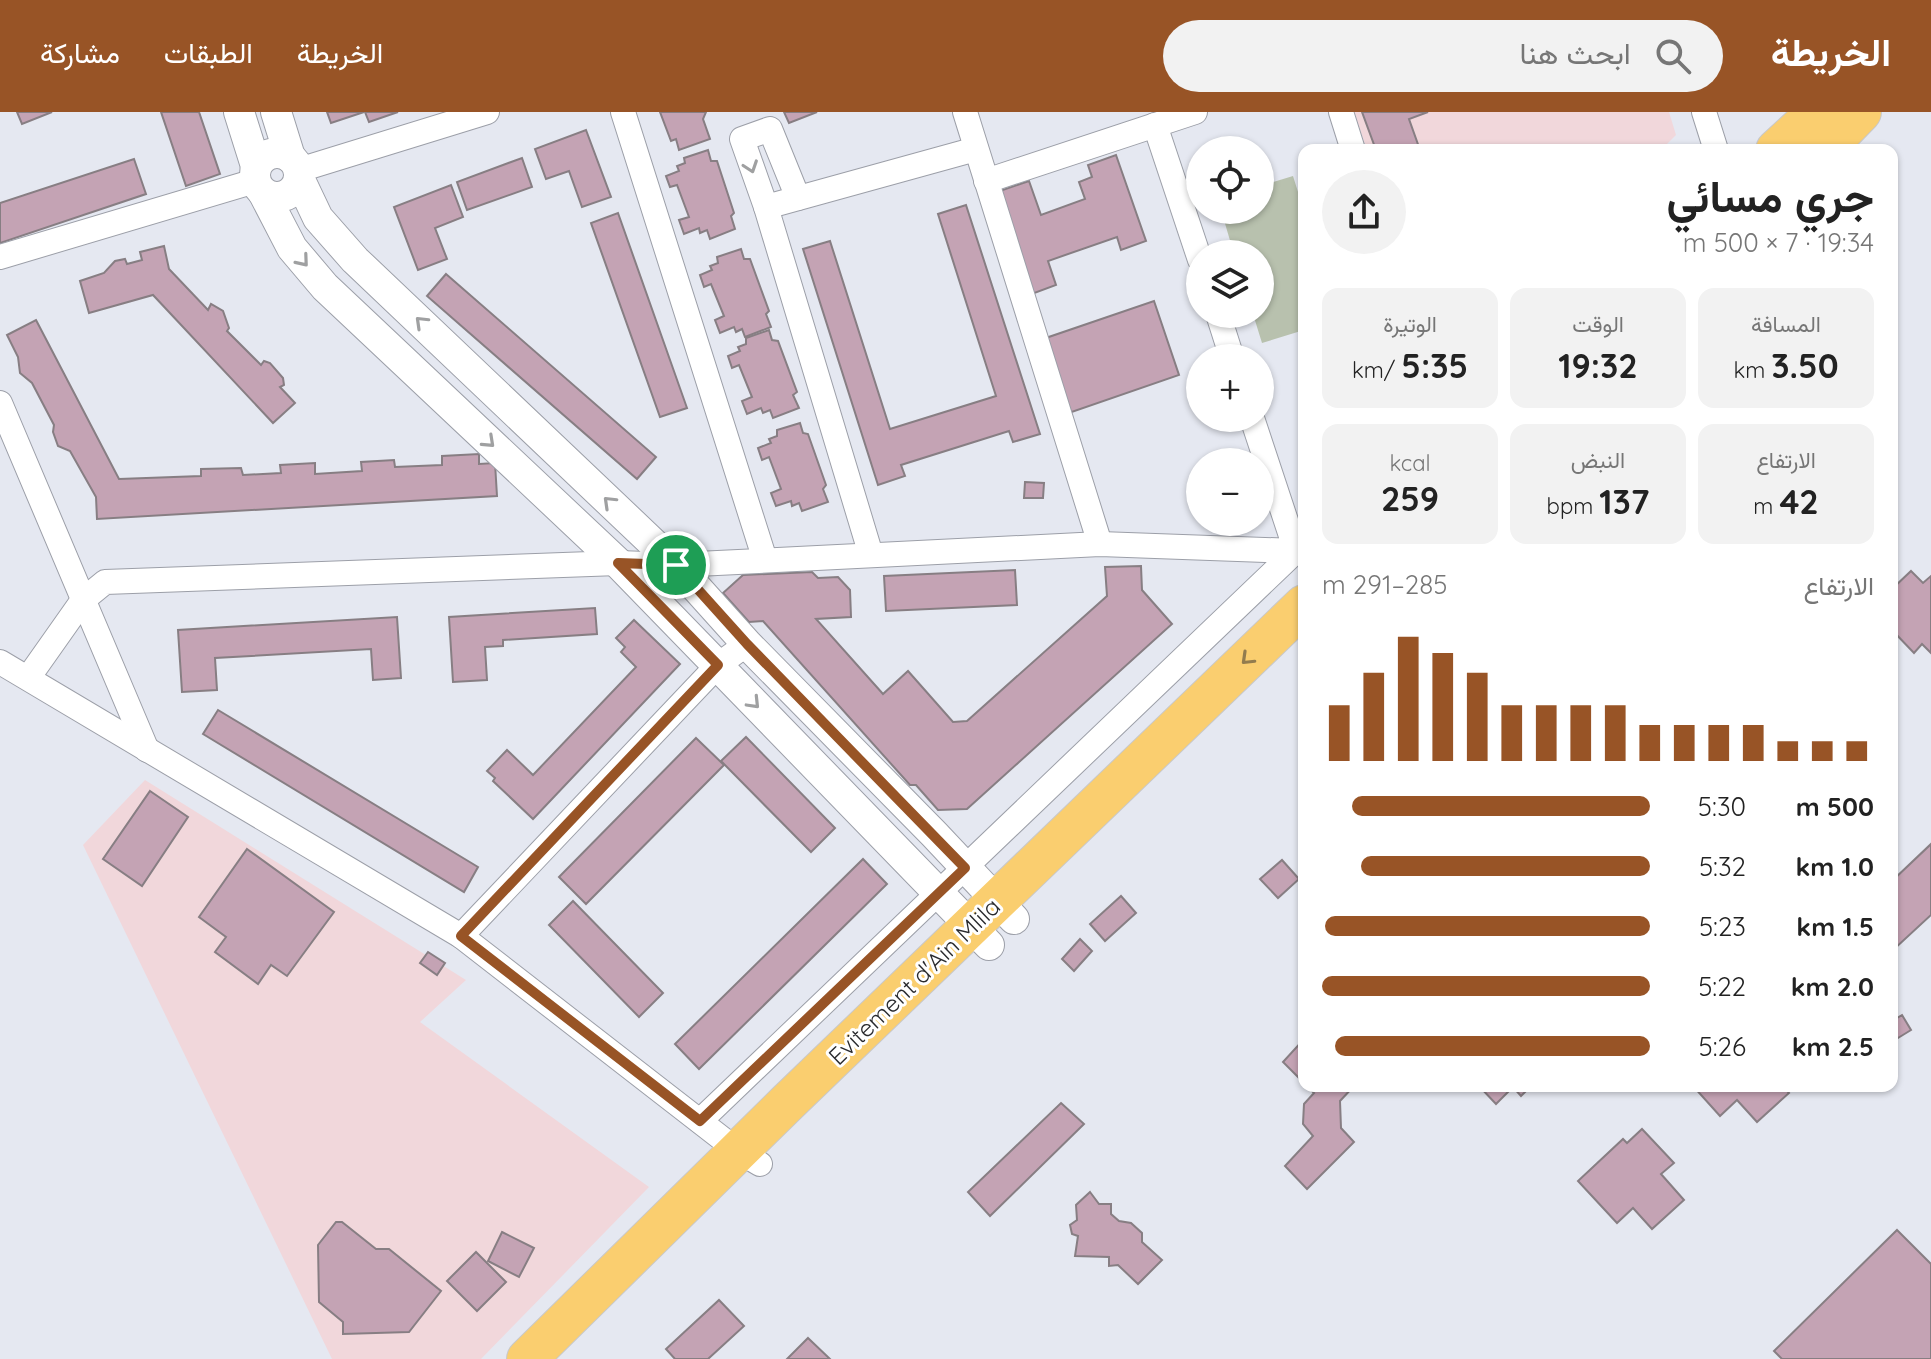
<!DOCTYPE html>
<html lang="ar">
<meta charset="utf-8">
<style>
body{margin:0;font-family:Quicksand,Vazirmatn,sans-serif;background:#f2f2f2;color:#222;direction:rtl;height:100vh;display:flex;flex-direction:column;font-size:30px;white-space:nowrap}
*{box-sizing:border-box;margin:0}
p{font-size:26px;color:#767676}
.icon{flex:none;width:44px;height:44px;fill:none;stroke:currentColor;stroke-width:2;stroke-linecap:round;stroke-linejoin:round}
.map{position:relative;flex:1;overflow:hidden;direction:ltr}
.panel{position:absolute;left:1298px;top:32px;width:600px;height:948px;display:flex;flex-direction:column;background:#fff;border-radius:16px;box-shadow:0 2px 6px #0004;direction:rtl}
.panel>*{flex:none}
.tools{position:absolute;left:1186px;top:24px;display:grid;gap:16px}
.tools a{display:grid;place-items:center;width:88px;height:88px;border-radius:50%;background:#fff;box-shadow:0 2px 6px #0004;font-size:40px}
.pin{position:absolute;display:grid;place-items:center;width:68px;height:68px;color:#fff;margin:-34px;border:4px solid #fff;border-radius:50%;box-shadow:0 2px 8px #0007}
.round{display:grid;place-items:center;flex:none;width:84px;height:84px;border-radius:42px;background:#f2f2f2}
.headline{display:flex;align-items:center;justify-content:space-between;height:136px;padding:0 24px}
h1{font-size:44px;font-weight:700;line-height:60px}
.stats{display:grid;grid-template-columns:repeat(3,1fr);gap:12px;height:136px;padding:8px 24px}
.stats div{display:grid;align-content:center;border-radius:16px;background:#f2f2f2;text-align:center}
.stats b{font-size:34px;font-weight:700}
.stats small{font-size:22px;font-weight:400}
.stats p{font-size:22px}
.chart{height:224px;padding:16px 24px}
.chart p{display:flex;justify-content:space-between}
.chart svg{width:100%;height:144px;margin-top:8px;stroke:#985426;stroke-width:6}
ul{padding:0 24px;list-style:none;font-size:26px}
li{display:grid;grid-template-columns:128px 96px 1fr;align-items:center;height:60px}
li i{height:20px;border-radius:10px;background:#985426}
header{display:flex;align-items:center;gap:48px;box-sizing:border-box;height:112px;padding:0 40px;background:#985426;color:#fff}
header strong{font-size:38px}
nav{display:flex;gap:44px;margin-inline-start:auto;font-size:28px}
.search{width:560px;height:72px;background:#f2f2f2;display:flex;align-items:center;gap:20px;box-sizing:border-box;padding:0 28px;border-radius:44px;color:#767676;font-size:30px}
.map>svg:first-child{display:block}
.education{fill:#f1d7db}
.green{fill:#b8c1ae}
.building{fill:#c4a3b4;stroke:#877e83;stroke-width:2}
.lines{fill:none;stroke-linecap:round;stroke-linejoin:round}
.minor-casing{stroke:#9c9fa8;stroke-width:26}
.tertiary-casing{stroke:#9c9fa8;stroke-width:32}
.trunk-casing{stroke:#c8c8c9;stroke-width:42}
.minor{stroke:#fff;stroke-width:24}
.tertiary{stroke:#fff;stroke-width:30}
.trunk{stroke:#face6f;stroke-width:40}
.oneway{stroke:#9fa0a1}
.oneway2{stroke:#927c4e}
.route-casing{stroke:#fff;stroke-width:16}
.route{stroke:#985426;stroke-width:10}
.labels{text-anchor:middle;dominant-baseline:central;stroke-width:6;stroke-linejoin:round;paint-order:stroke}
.street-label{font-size:24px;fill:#2a2b2e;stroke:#fff}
</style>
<header>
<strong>الخريطة</strong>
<div class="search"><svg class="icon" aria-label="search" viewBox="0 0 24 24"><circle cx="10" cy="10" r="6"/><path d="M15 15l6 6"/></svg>ابحث هنا</div>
<nav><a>الخريطة</a><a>الطبقات</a><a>مشاركة</a></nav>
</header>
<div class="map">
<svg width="1931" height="1247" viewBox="0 0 1931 1247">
<rect width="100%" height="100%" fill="#e5e8f1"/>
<g class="education">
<polygon points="1354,0 1669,0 1676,23 1661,38 1367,38"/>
<polygon points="145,668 466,868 420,910 649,1075 481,1247 332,1247 83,733"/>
</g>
<polygon class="green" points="1293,64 1304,99 1304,218 1262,231 1253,202 1260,202 1260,142 1234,142 1221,98 1260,98 1260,74"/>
<g class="building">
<polygon points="17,0 52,0 22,12"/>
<polygon points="161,0 199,0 220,62 186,74"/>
<polygon points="327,0 364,0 331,11"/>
<polygon points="365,0 398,0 369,10"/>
<polygon points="660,0 706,0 703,7 710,27 679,38 676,27 671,29"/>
<polygon points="784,0 817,0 789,11"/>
<polygon points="1362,0 1428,0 1409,7 1420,38 1376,38"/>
<polygon points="586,18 611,85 582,95 569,59 546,67 535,37"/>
<polygon points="708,38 711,49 717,49 734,101 731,104 735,117 710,127 707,118 700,121 699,116 684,122 679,108 689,105 677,73 670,75 666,64 679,59 677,54 685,51 684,46"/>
<polygon points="1116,43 1146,129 1121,138 1117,125 1048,149 1056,173 1029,183 994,81 1029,69 1041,103 1085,87 1079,70 1092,65 1088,53"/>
<polygon points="522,46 532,75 467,98 457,70"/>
<polygon points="134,47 146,82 0,131 0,91"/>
<polygon points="451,73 463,105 435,116 447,147 418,158 394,95"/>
<polygon points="966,93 1040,322 1013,330 1009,319 901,353 905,364 878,373 803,137 830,129 890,317 996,284 938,102"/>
<polygon points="618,101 687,296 660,305 591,111"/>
<polygon points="164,134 169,157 208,198 211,192 223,199 229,216 227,219 261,253 264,249 270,251 283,266 284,273 280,275 295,291 273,311 153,183 89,201 80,169 104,161 115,149 125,147 127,152 142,148 140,140"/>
<polygon points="741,137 744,147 750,147 769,199 766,202 771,215 745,225 742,217 736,220 734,215 720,221 715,208 724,204 711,172 704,175 700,163 712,158 710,154 718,151 717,145"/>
<polygon points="446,162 656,345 637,367 427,184"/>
<polygon points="1154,189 1179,263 1063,303 1040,228"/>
<polygon points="36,208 119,367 201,364 201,357 241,356 243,363 281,361 280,353 315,351 315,362 362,359 361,350 394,348 395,355 442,353 442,344 479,342 479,352 495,351 497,384 97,407 96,385 70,339 58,334 53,320 54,313 32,271 20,261 18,245 7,223"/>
<polygon points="769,218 772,228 778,229 797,280 793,283 799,296 773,306 770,298 763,301 761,296 747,302 742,289 752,285 739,253 732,256 728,244 740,239 738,235 746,232 746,226"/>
<polygon points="800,311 803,321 808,322 826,373 823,377 828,390 802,399 799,391 792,394 791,389 776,394 771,381 781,377 769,345 762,348 758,336 771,331 769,327 777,324 777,318"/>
<polygon points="1025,370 1044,371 1043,386 1024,386"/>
<polygon points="1141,454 1142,478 1172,512 967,697 938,698 916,673 910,673 763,509 749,510 723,481 743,463 812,460 818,466 838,465 850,478 851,505 816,507 883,582 908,559 953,610 967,609 1107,484 1105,455"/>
<polygon points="1015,458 1017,493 886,499 884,464"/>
<polygon points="1911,459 1923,471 1931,464 1931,541 1922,532 1914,541 1892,518 1892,477"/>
<polygon points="595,496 597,522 503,528 503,534 485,535 487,568 453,570 449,505"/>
<polygon points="397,505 401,566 373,568 371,537 215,546 217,578 182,580 178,518"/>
<polygon points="634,508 680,552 533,707 493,669 495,666 487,659 507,638 533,663 636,555 621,540 625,535 616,526"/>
<polygon points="218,598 478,755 464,780 203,622"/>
<polygon points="746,625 835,716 811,740 721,649"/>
<polygon points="696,626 724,653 586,792 559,765"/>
<polygon points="150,679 188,705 142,774 103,747"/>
<polygon points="1931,732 1931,803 1892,839 1892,769"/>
<polygon points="247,737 334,800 287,864 271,853 258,872 215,840 226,825 199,805"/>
<polygon points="863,747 887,772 699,957 675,932"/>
<polygon points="1282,748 1299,767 1278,786 1260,767"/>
<polygon points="1121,784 1136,801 1105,829 1090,812"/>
<polygon points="573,789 663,881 639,905 549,813"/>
<polygon points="1080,827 1092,839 1074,859 1062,847"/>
<polygon points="428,840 445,851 437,863 420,851"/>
<polygon points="1902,903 1911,918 1898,926 1892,917 1892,909"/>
<polygon points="1304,927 1304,971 1283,950"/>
<polygon points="1307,974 1354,974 1340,989 1341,1016 1354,1030 1307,1077 1285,1054 1313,1024 1303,1012 1304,992 1314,981"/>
<polygon points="1479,974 1531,974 1521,984 1513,975 1496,992"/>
<polygon points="1693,974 1783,974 1789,981 1757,1010 1737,988 1720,1004"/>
<polygon points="1061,991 1084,1012 990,1104 968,1080"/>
<polygon points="1642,1017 1674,1051 1661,1062 1684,1088 1652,1117 1633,1096 1617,1111 1578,1069 1623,1027 1627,1031"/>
<polygon points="1090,1080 1099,1092 1111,1092 1111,1102 1119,1109 1131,1111 1142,1121 1142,1130 1162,1148 1138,1172 1118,1153 1109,1154 1109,1145 1075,1144 1078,1124 1072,1122 1070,1113 1077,1108 1076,1093"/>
<polygon points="336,1110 342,1110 376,1137 389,1137 441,1179 409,1220 343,1222 343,1210 319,1190 318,1133"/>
<polygon points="1897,1118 1931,1152 1931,1247 1782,1247 1774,1239"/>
<polygon points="502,1120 534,1136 519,1165 488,1149"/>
<polygon points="476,1140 506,1170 477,1199 447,1169"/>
<polygon points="719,1188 744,1214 708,1247 675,1247 666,1237"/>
<polygon points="808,1226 830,1247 787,1247"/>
</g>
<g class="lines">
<defs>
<g id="minor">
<polyline points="623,0 765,448"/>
<polyline points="965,0 1100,432"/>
<polyline points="1341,0 1353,38"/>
<polyline points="1704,0 1716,38"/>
<polyline points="1155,13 1200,148"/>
<polyline points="299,58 487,0"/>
<polyline points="986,69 1195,0"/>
<polyline points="766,95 742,27 770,17 798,86"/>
<polyline points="0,145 255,69"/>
<polyline points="1218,202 1232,246"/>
<polyline points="0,291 147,638"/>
<polyline points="871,443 766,95 976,37"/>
<polyline points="0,550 461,824 738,1039 760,1052"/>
<polyline points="28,566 83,488 105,470 618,451 676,453 1100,432 1296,439 1252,306"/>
<polyline points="461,824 718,553 747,532"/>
<polyline points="700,1009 1302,433"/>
</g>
<g id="tertiary">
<polyline points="239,0 256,54"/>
<polyline points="276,0 290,45"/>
<circle cx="277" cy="63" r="22"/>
<polyline points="299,66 318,106 355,148 676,453 747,532 934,722 1014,807"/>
<polyline points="264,82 292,136 325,175 618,451 989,833"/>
</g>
<g id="trunk">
<polyline points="1776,38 1817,0"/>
<polyline points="1824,38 1861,0"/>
<polyline points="527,1247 787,991 1304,493"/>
</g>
</defs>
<use href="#minor" class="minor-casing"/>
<use href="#tertiary" class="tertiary-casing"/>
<use href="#trunk" class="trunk-casing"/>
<use href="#minor" class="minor"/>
<use href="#tertiary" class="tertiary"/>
<use href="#trunk" class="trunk"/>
</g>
<defs><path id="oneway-chevron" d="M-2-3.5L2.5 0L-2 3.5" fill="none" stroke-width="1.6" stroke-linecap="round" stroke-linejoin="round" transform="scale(2)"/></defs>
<g class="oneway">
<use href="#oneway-chevron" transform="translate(751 55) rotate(71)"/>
<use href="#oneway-chevron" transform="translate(303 149) rotate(50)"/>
<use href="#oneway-chevron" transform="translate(421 210) rotate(-136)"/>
<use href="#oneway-chevron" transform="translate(489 330) rotate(43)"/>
<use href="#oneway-chevron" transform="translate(609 390) rotate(-136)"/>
<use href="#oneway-chevron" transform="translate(754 591) rotate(46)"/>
</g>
<use class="oneway2" href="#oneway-chevron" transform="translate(1247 547) rotate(136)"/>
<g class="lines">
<defs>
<polygon id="route" points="618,451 676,453 747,532 965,756 700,1009 461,824 718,553"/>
</defs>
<use href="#route" class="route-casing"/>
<use href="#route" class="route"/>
</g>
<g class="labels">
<g class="street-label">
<text transform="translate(914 869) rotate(-44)">Evitement d'Ain Mlila</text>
</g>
</g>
</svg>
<div class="tools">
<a><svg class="icon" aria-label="locate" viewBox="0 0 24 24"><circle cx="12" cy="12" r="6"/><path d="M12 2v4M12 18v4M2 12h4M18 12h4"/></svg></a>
<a><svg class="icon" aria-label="layers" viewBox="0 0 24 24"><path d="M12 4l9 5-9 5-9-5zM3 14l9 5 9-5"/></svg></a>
<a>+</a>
<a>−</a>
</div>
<div class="pin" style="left:676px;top:453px;background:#1e9e55"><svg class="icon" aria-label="arrive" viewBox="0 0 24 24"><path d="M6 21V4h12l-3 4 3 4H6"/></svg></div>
<section class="panel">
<div class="headline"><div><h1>جري مسائي</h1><p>19:34 · 7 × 500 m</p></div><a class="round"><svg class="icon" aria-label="share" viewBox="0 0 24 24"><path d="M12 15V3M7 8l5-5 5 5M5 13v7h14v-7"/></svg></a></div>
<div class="stats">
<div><p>المسافة</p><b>3.50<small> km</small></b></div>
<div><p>الوقت</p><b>19:32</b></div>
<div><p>الوتيرة</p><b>5:35<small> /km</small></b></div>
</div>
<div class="stats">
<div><p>الارتفاع</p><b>42<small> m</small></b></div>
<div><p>النبض</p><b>137<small> bpm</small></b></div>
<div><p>kcal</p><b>259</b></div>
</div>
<div class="chart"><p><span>الارتفاع</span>285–291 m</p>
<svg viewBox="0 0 160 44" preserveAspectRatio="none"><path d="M5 44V27M15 44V17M25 44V6M35 44V11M45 44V17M55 44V27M65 44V27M75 44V27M85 44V27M95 44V33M105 44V33M115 44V33M125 44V33M135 44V38M145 44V38M155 44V38"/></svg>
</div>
<ul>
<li><b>500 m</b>5:30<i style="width:91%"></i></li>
<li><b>1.0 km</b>5:32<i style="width:88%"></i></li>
<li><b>1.5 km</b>5:23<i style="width:99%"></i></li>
<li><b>2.0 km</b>5:22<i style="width:100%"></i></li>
<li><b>2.5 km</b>5:26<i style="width:96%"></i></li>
</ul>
</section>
</div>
